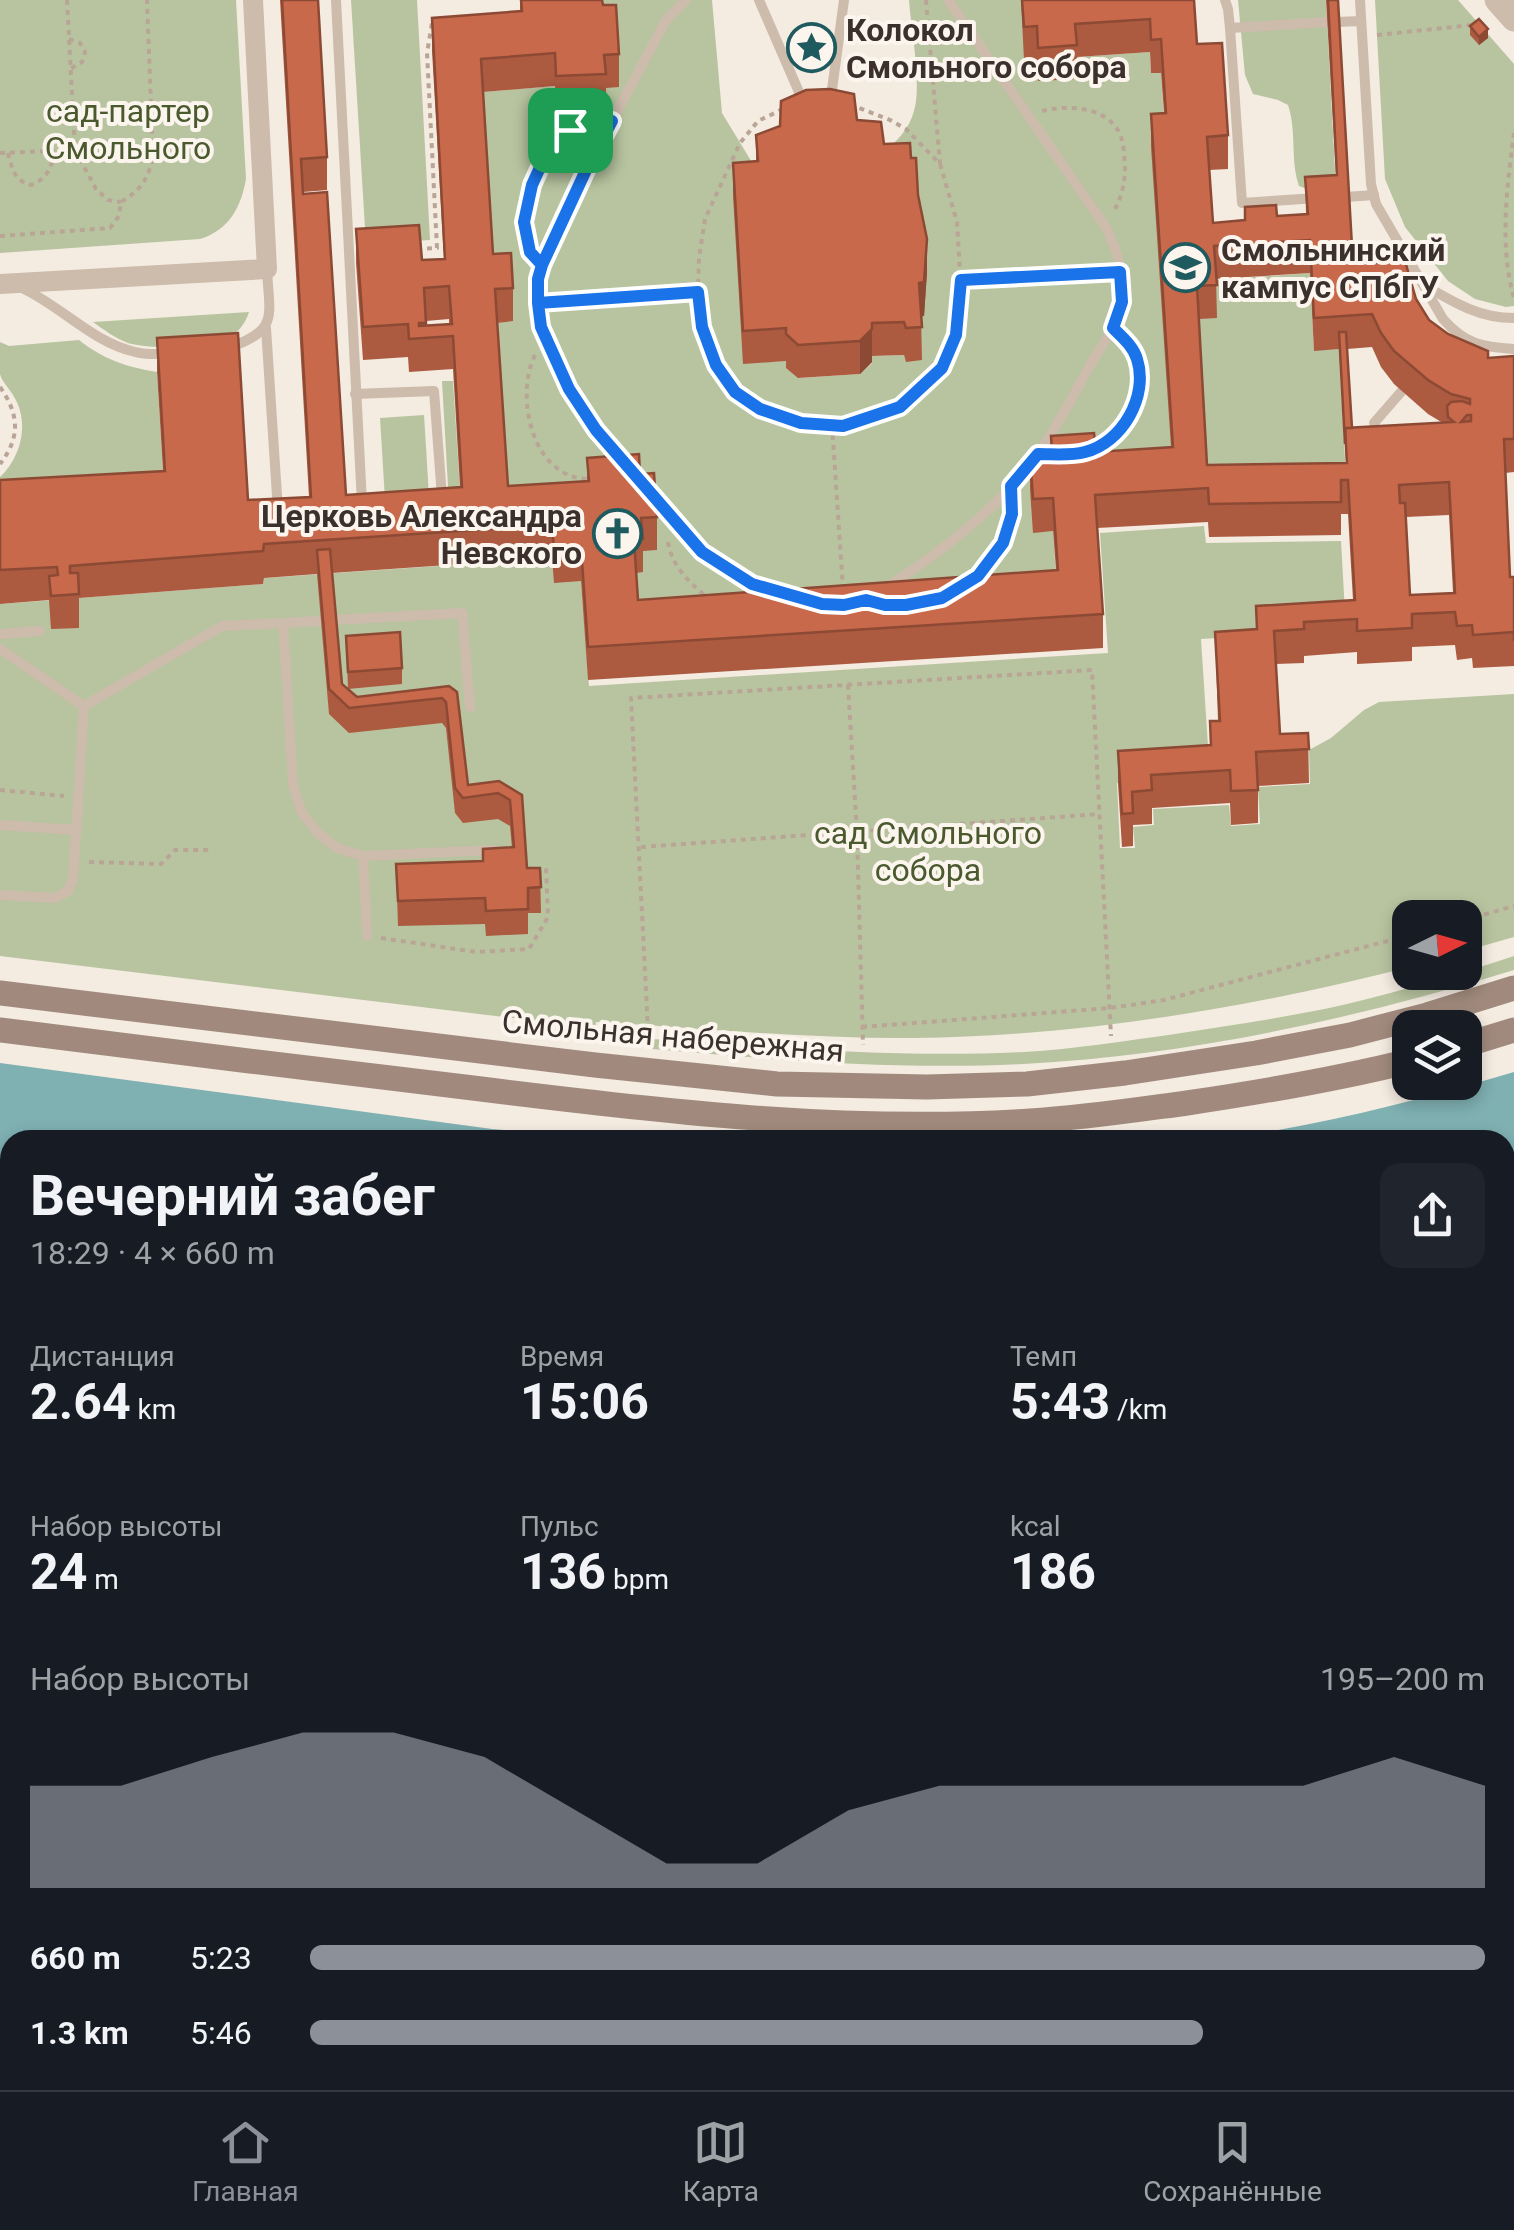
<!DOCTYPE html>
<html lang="ru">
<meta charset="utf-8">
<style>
body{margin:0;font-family:Roboto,sans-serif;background:#20242c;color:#f1f3f6;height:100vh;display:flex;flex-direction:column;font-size:38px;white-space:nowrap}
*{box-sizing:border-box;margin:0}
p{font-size:32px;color:#9ea1a6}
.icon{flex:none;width:55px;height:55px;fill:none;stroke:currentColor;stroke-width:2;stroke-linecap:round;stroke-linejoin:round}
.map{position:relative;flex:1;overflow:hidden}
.side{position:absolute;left:0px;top:1130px;width:1515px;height:960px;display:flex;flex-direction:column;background:#171b24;border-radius:30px 30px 0 0;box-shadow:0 5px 15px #0003}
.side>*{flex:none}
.needle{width:65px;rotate:85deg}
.fabs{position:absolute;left:1392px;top:900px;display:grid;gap:20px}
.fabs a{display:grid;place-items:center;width:90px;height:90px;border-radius:20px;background:#171b24;box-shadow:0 5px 15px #0003;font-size:50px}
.pin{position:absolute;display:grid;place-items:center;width:85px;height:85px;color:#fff;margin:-42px;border-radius:20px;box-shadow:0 5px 15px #0006}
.round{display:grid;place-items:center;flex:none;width:105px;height:105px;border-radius:20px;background:#20242c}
.headline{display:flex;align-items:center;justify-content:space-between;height:170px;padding:0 30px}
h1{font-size:55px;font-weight:700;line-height:75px}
.stats{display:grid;grid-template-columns:repeat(3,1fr);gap:15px;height:170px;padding:10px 30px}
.stats div{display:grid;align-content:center}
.stats b{font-size:50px;font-weight:700}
.stats small{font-size:28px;font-weight:400}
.stats p{font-size:28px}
.chart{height:280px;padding:20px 30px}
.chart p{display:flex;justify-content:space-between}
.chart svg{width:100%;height:180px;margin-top:10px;fill:#8c9099;opacity:.7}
ul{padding:0 30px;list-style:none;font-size:32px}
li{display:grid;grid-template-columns:160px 120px 1fr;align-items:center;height:75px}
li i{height:25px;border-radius:12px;background:#8c9099}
.tabs{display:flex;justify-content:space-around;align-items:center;height:140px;border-top:2px solid #363941;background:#171b24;font-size:28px;color:#9ea1a6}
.tabs a{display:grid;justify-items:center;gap:5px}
.tabs .selected{color:#8c9099}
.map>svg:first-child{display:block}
.green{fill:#b8c4a0}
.water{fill:#7fb0b2}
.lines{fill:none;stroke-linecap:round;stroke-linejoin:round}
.ferry{stroke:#1f5a5e;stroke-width:2.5;stroke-dasharray:12 10;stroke-linecap:butt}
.path{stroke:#b9a596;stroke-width:4;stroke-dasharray:5 5;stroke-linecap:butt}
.service{stroke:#cdbbac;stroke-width:10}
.minor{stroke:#cdbbac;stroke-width:20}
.tertiary{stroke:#cdbbac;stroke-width:25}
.secondary{stroke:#a18a7d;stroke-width:25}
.wall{fill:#ac5a40;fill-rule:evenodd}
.shaded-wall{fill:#8c4a34}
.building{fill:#c8694b;stroke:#8c4a34;stroke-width:2.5;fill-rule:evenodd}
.route-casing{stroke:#fff;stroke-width:20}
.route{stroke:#1a73e8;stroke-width:12}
.labels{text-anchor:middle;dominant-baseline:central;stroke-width:8;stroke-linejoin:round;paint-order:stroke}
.poi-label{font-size:32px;font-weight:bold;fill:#3b302b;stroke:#fbf5ee;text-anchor:start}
.park-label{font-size:32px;fill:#4a5a2e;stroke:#fbf5ee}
.street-label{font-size:32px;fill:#3b302b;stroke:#fbf5ee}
</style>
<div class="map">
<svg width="1514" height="2090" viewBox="0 0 1514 2090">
<rect width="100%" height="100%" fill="#f4ebe1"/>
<g class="green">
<path d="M0 0H236L246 179C241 207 229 230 200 239L0 253Z"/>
<polygon points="351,0 417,0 430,240 366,244"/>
<path d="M595 0H712L722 113 756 169 743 363 786 361 799 378 860 374 872 363V356L904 355 906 361 881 155C895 143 909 130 914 111 922 84 911 29 909 0H1038L1024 60H1037L1038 81 1075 57 1150 52 1151 73H1161L1166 146 1173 480 1033 532 1053 531 1058 604 638 633 634 573 508 519 495 323 513 321 493 288 481 92 555 86 556 110Z"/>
<path d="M1238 0H1326L1336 189H1307L1299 186C1290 160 1297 131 1288 105L1278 100 1253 94 1245 75Z"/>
<polygon points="1375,0 1458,0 1514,64 1514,306 1506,307 1475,299 1448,281 1405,227 1385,179"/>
<polygon points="1310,273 1314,350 1339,349 1347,496 1207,498 1197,319 1214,280"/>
<path d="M249 312C245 325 236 335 223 341 205 349 147 349 128 343 115 338 104 330 93 322Z"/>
<path d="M79 340C103 359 126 367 157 372L165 504 0 513V477C22 456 30 421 13 395 9 388 2 382 0 374 0 365 0 352 0 342L9 346Z"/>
<polygon points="442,381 453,381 462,520 450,521"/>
<polygon points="424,415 429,496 385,499 380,418"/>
<path d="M1204 526 1206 543 1341 541 1346 630 1201 639 1210 777 1117 783 1120 848H1135L1133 827 1154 825 1153 809 1229 805 1231 826 1260 824 1258 787 1310 784 1309 750 1331 738 1364 710 1379 702 1514 694V937L1465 951V918H1410V967C1249 1008 1081 1036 915 1038 809 1039 702 1028 596 1022L595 1028 0 956V604L263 584 264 578 552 558 581 581 589 686 1108 653 1100 533Z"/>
<path d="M1514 956V970C1355 1019 1190 1055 1023 1064 899 1070 775 1060 652 1049L653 1039C776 1048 901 1058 1024 1052 1075 1049 1125 1041 1175 1034 1232 1025 1290 1017 1347 1004 1404 990 1459 974 1514 956Z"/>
</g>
<path class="water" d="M0 1063 492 1129 615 1140H10V2080H1505V1140H1214C1315 1127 1416 1101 1514 1072V2090H0Z"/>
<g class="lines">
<g class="ferry">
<polyline points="0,1553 10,1555"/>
<polyline points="1505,1711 1514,1711"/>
</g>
<g class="path">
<polyline points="67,0 75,150 96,189 108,200 121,202"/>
<polyline points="926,0 940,164"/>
<polyline points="1377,35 1472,25"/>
<polyline points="69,39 80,43 85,52 82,62 70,69"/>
<polyline points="783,109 758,121 740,143 705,219 699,258 698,292 701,327 716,365 735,392 760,409 801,423 843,426 900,407 942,368 956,335 961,290 957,222 940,164 906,129 890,120 854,106"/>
<path d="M1042 111C1070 104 1113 107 1122 140 1124 147 1124 156 1125 164 1125 181 1123 194 1115 209"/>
<path d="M1514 133C1507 186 1499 246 1514 298"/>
<polyline points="0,153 75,150"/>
<path d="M8 153C12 168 14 181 31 185 47 179 53 166 54 150"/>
<path d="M0 236 110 228 119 216 121 202C142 189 146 181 153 159L147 0"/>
<polyline points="417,249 437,248 427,53 432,23"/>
<polyline points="532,254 524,222 532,185 547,152 570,130 595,123"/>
<polyline points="961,280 1106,273"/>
<polyline points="552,302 697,292"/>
<path d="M535 355C514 398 533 480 590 479"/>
<path d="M0 387C19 414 21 437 0 464"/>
<polyline points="832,425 843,589"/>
<polyline points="1092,449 1114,438 1134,410 1139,383 1137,359 1124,338"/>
<path d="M668 542C672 567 689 582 708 598"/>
<polyline points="977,577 1003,543 1012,511"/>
<polyline points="848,685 857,833 863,1045"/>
<polyline points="0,790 64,796"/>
<polyline points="641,847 1100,814"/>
<polyline points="89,862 161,864 175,850 210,850"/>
<polyline points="1465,920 1514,906"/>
<polyline points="381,938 476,952 529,949 548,917 546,868"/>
<polyline points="862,1027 1110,1008 1164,1000 1410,935"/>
<polyline points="648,1031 631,698 1092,670 1111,1036"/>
</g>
<g class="service">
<polyline points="336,0 362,503"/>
<polyline points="759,0 802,99 808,99"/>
<polyline points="1225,0 1228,9 1230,28 1242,203 1317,198"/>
<path d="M1360 0 1371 184 1376 204 1443 319C1465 344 1482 347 1514 349"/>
<polyline points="1336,22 1361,21"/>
<polyline points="1230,28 1328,22"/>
<polyline points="825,98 831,97 844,0"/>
<polyline points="1346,197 1374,195"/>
<path d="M1424 285C1453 302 1479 318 1514 318"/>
<path d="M22 288C61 306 92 342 135 352 145 355 156 354 167 354"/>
<polyline points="266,328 278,511"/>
<path d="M228 348C280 330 269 316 267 269"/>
<polyline points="355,394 434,391 442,497"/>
<polyline points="1374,423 1401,392"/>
<polyline points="625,466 596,430 569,389 545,340 538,303 538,279 587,168 666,20 686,0"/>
<polyline points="649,494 702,553 752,584 785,593"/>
<path d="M887 587C942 551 998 509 1037 455 1058 426 1074 394 1092 362 1103 343 1121 322 1122 300 1124 274 1117 249 1105 226L948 0"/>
<polyline points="334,620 462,613 470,707"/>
<polyline points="283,623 293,785 302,813 318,833 337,848 363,856 494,850"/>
<polyline points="0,634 40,631"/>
<polyline points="0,649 84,706"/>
<polyline points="0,825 77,830"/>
<polyline points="363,856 367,936"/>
<polyline points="0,895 55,898 68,891 73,878 84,706 222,626 321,621"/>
</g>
<polyline class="minor" points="0,284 267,269 253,0"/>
<polyline class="tertiary" points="1497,0 1514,19"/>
<g class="secondary">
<polyline points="0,993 595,1065 777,1084 927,1087 1027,1084 1125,1073 1256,1053 1350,1035 1427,1015 1514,988"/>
<path d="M0 1030C158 1050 315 1069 473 1088 657 1111 843 1133 1030 1121 1083 1118 1135 1110 1187 1103 1262 1092 1337 1079 1410 1061"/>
<polyline points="1465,1045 1514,1030"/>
</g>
</g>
<g class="wall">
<path d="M280 0H318L327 157V190L303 192 346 495 460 487 453 369 409 372 408 357 363 360 356 263V229L422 260 444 259 432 51V18L520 11V0H602L619 54V87L606 88V107L556 110 555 86 483 92 493 254 513 288V321L497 323 508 486 587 481V458L640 474 657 517V550L643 551V572L636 573 638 600 1056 570 1053 531 1033 533 1030 489V455L1051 454V436L1096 452 1171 447 1151 147V114L1164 113 1161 73H1151L1150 52 1077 57V79L1038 81 1037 60H1024L1021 0H1194L1197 44 1228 135V169L1209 170 1213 223 1245 220V207L1277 216 1306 214 1305 177 1336 175 1326 0H1338L1353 264 1416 299 1429 320 1448 334 1488 358 1514 356V472L1505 473 1510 577H1514V674V666L1473 668 1472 658 1457 660 1455 645 1412 647V661L1357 664V652L1304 656V663L1276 664 1280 734 1308 733 1309 783 1258 786V823L1231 825 1230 803 1152 808V824L1133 825V846L1122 847 1118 784V751L1210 745V721H1218L1215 632 1256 629V606L1353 600 1348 514H1341V535L1209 537 1208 522 1097 528 1103 614V648L588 680 581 581 554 583 552 558 332 573 342 684 357 697 449 686 468 785 522 795 527 868H540L541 913H528V934L486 936 485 924 398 926 396 864 483 861 512 848 510 826 498 819 463 823 455 813 446 728 442 723 349 733 329 714 317 574 264 578 263 584 79 598V628L51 629 49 600 0 604V480L163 471 157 372V338L248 500 309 497ZM1310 273 1314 351 1339 349 1346 463 1207 465 1199 319 1217 318 1216 279ZM449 319V324L426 326V321ZM1372 347 1381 367 1394 384 1428 414 1443 423 1352 428 1347 349ZM1449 515 1453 593 1410 595 1406 517Z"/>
<polygon points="1470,26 1488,38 1479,45 1470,35"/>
<polygon points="857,120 884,144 911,158 918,195 927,272 924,316 921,316 922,360 906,362 904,355 872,356 872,362 860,374 798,378 786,368 786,361 743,364 733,196 733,163 756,161 756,135"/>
<polygon points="346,636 402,668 402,684 348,689"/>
</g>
<g class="shaded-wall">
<polygon points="1488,29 1488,38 1479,45 1479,37"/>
<polygon points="927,239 927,272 924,316 919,317 919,283"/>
<polygon points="872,329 872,362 860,374 860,341"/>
</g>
<g class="building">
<path d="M282 0H318L327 157 301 159 303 194 327 192 346 495 462 487 453 336 409 339 408 324 363 327 356 229 419 225 422 260 445 259 432 18 522 11 521 0H602L603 5H616L619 54 604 55 606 74 556 76 555 53 481 59 493 254 511 253 513 288 495 289 508 486 589 481 587 458 639 454 640 474 654 473 657 517 641 518 643 539 634 540 638 600 1058 570 1053 498 1033 499 1030 455 1052 454 1051 436 1094 433 1096 452 1173 447 1151 114 1166 113 1161 39 1151 40 1150 19 1075 24 1077 45 1038 48 1037 26 1024 27 1022 0H1194L1197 44 1222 43 1228 135 1207 137 1213 223 1245 220V207L1276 205 1277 216 1308 214 1305 177 1337 175 1328 0H1338L1353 264 1405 261 1416 299 1429 320 1448 334 1488 351V358L1514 356V439H1504L1510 577H1514V641V632L1473 635 1472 625 1457 626 1455 612 1412 614V628L1357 631V619L1304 622V629L1274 631 1280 734 1308 733 1309 749 1256 752 1258 790 1231 791 1230 770 1151 775 1152 790 1132 792 1133 813 1122 814 1118 751 1211 745 1210 721H1220L1215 632 1257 629 1256 606 1355 600 1348 480H1341V502L1209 504 1208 488 1095 495 1103 614 588 647 581 547 554 550 552 525 264 544 263 551 70 566V573H78L79 594 51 596 49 576 58 575 57 567 0 570V480L165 471 157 338 238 333 248 500 311 497ZM1310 240 1314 318 1372 314 1381 333 1394 351 1428 380 1451 394 1470 399V404L1462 401 1451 402 1447 406 1448 417 1454 422 1345 428 1347 463 1207 465 1197 286 1217 285 1214 246ZM449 286 452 324 419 326V323H426L424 288ZM1467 415H1471V421L1461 422ZM1449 482 1455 593 1410 595 1405 503H1400L1399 485Z"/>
<polygon points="1479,19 1488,29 1479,37 1470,26"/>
<polygon points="830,89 854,94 857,120 881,122 884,144 910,143 911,158 916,158 918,195 927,239 924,282 919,283 922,327 906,328 904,322 872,323 872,329 860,341 798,345 786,334 786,328 743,331 733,163 758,161 756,135 780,126 781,101 806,90"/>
<polygon points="1339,332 1346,332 1352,428 1345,428 1345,444"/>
<polygon points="330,549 342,684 357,697 449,686 457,692 468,785 499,781 522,795 527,868 540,868 541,887 528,888 528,909 486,911 485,898 398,901 396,864 483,861 483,849 514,847 510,800 498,793 463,798 455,788 446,702 442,698 349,708 329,689 317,550"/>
<polygon points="400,632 402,668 348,672 346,636"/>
</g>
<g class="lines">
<defs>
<path id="route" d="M570 130 547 152 532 185 524 222 530 252 542 265 538 279V303L541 327 569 389 596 430 702 552 752 584 822 604 844 605 866 600 885 605H906L942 598 978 576 1003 543 1012 514 1011 486 1038 454C1053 454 1070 456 1085 452 1122 443 1149 396 1137 359 1133 346 1122 337 1113 328L1122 302 1120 272 961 280 956 335 942 368 900 407 843 426 801 423 760 409 735 392 716 365 702 327 698 292 538 303V279L542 265 587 168 612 121 590 123 570 130"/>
</defs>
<use href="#route" class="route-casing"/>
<use href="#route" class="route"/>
</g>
<defs>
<symbol id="sight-ring" viewBox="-11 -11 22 22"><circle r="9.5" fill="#fbf5ee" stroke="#1f5a5e" stroke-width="1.5"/><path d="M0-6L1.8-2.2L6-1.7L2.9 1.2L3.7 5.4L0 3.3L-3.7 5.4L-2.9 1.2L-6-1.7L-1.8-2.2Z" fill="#1f5a5e"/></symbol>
<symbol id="school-ring" viewBox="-11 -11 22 22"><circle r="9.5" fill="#fbf5ee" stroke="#1f5a5e" stroke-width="1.5"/><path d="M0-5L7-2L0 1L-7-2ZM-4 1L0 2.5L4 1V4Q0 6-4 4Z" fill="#1f5a5e"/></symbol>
<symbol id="church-ring" viewBox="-11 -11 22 22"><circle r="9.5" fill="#fbf5ee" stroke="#1f5a5e" stroke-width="1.5"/><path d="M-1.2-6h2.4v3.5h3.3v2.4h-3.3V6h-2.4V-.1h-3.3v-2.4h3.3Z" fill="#1f5a5e"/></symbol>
</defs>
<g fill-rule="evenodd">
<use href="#sight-ring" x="784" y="20" width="55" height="55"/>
<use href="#school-ring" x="1158" y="240" width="55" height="55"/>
<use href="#church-ring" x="590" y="506" width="55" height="55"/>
</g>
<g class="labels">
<g class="poi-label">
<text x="846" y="30">Колокол<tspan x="846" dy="37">Смольного собора</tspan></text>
<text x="1221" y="250">Смольнинский<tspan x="1221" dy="37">кампус СПбГУ</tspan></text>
<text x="582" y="516" text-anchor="end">Церковь Александра<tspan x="582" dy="37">Невского</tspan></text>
</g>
<g class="park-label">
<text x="128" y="111">сад-партер<tspan x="128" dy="37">Смольного</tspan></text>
<text x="928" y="833">сад Смольного<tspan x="928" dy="37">собора</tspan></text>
</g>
<g class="street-label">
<text transform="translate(673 1036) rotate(5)">Смольная набережная</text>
</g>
</g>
</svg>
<div class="fabs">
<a><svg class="needle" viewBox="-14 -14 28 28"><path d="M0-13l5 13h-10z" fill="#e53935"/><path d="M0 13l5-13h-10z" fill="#9ea1a6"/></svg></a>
<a><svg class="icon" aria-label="layers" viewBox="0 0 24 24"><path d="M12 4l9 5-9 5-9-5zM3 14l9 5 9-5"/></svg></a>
</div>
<div class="pin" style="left:570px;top:130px;background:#1e9e55"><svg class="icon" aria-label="arrive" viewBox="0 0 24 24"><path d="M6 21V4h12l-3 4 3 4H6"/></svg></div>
<section class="side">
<div class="headline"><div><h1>Вечерний забег</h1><p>18:29 · 4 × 660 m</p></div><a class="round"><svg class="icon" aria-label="share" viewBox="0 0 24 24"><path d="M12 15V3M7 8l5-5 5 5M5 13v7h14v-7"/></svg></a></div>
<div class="stats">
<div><p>Дистанция</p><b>2.64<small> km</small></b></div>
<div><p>Время</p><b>15:06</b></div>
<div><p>Темп</p><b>5:43<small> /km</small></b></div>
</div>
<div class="stats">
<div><p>Набор высоты</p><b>24<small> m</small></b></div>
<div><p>Пульс</p><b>136<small> bpm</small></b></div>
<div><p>kcal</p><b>186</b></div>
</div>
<div class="chart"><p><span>Набор высоты</span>195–200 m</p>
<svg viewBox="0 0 160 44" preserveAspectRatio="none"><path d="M0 44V19L10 19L20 12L30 6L40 6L50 12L60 25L70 38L80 38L90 25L100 19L110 19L120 19L130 19L140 19L150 12L160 19V44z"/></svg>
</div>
<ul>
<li><b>660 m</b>5:23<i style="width:100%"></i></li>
<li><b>1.3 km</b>5:46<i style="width:76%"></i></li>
</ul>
</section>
</div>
<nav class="tabs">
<a class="selected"><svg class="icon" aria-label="home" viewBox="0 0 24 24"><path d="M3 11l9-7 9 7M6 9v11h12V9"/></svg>Главная</a>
<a><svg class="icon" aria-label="map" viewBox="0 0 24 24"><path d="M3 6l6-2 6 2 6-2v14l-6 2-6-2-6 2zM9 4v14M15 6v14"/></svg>Карта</a>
<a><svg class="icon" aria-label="saved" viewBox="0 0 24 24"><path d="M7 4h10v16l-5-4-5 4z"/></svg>Сохранённые</a>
</nav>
